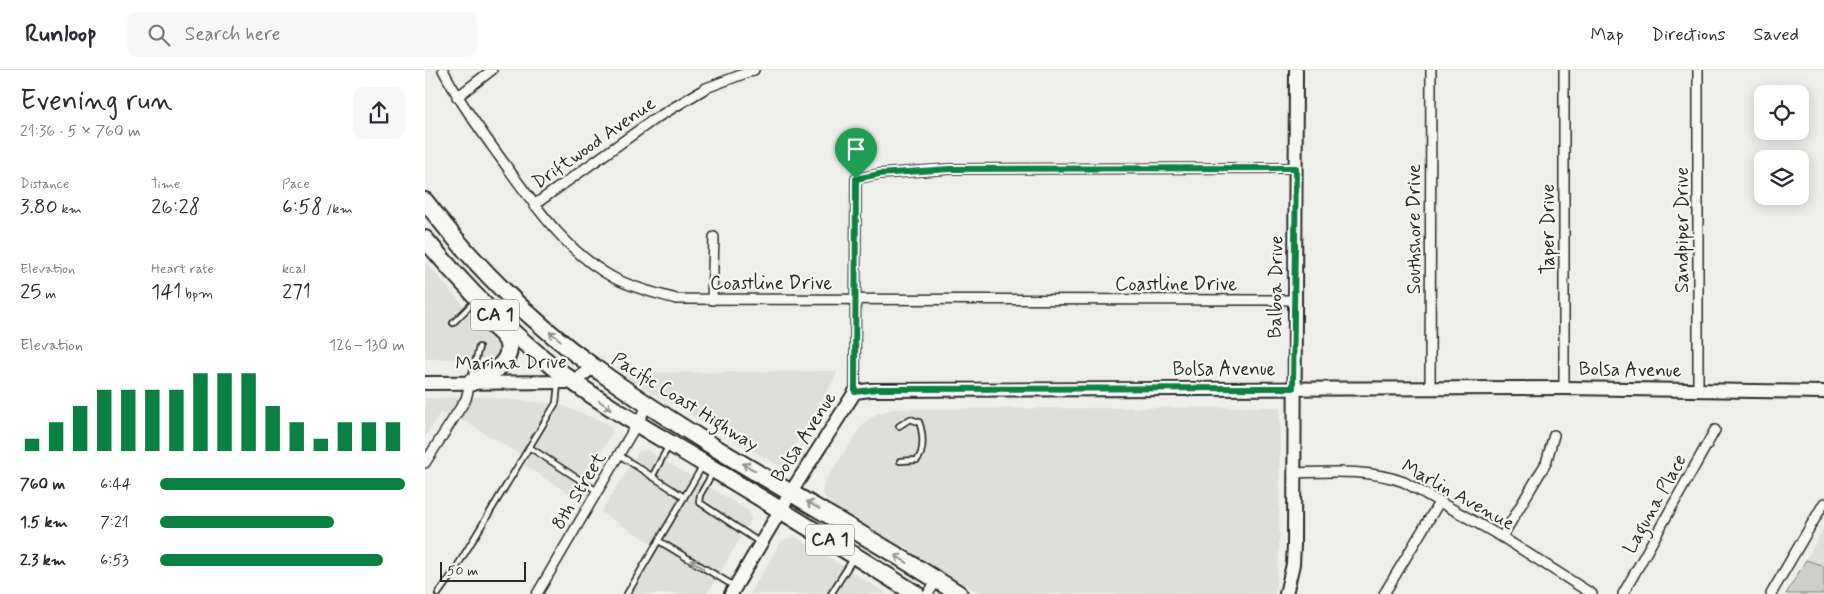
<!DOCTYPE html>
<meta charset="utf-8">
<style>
body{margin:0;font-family:Mynerve,sans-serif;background:#f7f7f7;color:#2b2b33;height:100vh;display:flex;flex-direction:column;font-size:19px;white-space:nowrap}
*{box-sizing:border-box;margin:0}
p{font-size:16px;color:#7c7c81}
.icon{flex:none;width:28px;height:28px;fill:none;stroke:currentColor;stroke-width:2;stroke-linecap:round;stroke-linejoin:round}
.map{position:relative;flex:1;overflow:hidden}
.details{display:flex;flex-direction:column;background:#fff;width:425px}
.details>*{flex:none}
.tools{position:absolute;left:1329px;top:15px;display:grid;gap:10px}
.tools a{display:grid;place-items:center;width:55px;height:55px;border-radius:10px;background:#fff;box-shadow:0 2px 12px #0003;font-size:25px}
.scale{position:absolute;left:15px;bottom:12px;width:86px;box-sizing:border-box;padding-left:5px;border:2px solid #2b2b2b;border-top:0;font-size:14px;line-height:18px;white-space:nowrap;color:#2b2b2b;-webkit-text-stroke:4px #f6f6f2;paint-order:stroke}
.pin{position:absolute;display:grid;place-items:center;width:42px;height:42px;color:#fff;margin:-51px -21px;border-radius:50% 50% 50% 0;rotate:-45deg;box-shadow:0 0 5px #0007}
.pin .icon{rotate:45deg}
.round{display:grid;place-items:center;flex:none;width:52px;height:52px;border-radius:10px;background:#f7f7f7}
.head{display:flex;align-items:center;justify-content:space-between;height:85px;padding:0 20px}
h1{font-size:28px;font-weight:600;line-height:38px}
.figures{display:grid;grid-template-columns:repeat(3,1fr);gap:8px;height:85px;padding:5px 20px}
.figures div{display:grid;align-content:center}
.figures b{font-size:21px;font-weight:600}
.figures small{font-size:14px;font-weight:400}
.figures p{font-size:14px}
.chart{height:140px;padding:10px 20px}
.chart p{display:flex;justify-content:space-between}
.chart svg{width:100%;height:90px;margin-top:5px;stroke:#0b8043;stroke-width:6}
ul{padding:0 20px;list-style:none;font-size:16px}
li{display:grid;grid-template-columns:80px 60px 1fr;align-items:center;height:38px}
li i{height:12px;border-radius:6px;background:#0b8043}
header{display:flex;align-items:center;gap:30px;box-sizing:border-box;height:70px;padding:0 25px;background:#fff;border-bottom:1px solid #e1e1e2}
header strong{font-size:24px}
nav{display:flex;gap:28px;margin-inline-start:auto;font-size:18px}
.search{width:350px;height:45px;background:#f7f7f7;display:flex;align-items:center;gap:12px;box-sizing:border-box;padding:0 18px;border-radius:10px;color:#7c7c81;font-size:19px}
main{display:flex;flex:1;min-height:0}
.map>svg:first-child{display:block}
.built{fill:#dededb}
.green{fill:#cececa;stroke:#7c7c7a}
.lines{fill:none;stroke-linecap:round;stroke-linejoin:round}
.lane-casing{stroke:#2b2b2b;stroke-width:8}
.street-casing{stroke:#2b2b2b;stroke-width:12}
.secondary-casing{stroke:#2b2b2b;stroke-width:16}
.highway-casing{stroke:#2b2b2b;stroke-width:20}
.lane{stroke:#f6f6f2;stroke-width:4.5}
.street{stroke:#f6f6f2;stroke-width:9}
.secondary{stroke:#f6f6f2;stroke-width:12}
.highway{stroke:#f6f6f2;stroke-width:16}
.oneway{stroke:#90908e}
.route-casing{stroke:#fff;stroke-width:10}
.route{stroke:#0b8043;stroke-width:6}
.labels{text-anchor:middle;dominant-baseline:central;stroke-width:4.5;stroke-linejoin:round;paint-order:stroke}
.shield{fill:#f6f6f2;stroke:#686867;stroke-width:1}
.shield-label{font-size:18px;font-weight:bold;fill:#2b2b2b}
.street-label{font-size:19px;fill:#2b2b2b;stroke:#f6f6f2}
</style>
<header>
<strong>Runloop</strong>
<div class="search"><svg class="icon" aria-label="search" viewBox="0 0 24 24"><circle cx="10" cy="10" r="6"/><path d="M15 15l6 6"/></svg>Search here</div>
<nav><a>Map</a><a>Directions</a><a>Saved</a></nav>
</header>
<main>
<section class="details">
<div class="head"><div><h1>Evening run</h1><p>21:36 · 5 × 760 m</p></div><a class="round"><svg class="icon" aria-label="share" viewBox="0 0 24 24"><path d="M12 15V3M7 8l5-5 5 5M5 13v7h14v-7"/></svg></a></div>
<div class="figures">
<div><p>Distance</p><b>3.80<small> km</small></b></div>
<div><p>Time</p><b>26:28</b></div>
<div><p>Pace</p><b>6:58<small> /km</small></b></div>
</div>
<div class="figures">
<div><p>Elevation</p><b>25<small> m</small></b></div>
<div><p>Heart rate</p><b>141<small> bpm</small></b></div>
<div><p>kcal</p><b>271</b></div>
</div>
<div class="chart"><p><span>Elevation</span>126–130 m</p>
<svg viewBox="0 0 160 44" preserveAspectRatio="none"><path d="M5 44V38M15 44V30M25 44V22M35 44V14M45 44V14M55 44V14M65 44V14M75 44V6M85 44V6M95 44V6M105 44V22M115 44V30M125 44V38M135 44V30M145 44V30M155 44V30"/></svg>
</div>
<ul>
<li><b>760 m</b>6:44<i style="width:100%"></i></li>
<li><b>1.5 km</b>7:21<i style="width:71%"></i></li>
<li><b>2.3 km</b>6:53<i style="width:91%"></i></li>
</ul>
</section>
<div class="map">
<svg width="1399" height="524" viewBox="0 0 1399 524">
<rect width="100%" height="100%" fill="#eeeeea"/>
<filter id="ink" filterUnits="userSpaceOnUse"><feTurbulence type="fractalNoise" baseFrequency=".02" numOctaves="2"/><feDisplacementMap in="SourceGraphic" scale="10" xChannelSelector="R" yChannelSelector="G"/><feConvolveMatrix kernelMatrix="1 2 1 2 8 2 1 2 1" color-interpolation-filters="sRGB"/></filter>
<g filter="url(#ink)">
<g class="built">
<polygon points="0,191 48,247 71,270 74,275 74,281 70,286 57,289 0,289"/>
<polygon points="193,299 209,303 412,301 411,306 362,389 357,395 351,394 207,311"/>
<polygon points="61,327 136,335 181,353 187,359 187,363 151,428 99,395 103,389 41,352 15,343 0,367 0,328"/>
<polygon points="855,337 854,486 850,524 556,524 414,440 401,429 397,422 400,411 439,353 453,343 470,339"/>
<polygon points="222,380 324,441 326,450 282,524 199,524 229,475 176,442 214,381"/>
<polygon points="1399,458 1399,524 1361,524 1381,490"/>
<polygon points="371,467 446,514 462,524 325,524 357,470"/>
</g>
<polygon class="green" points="1381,490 1399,496 1399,524 1361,524"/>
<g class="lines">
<defs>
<g id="lane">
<polyline points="28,253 50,231"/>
<polyline points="46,308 54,277"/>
<path d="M474 356 485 349 494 352C498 362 500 382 492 390L475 391"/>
<polyline points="104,377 172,421"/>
<polyline points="194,385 259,427"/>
<polyline points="287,404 275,425 274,432 334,472"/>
<polyline points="227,407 243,377"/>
<polyline points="234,471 309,516"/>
<polyline points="13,524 28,503 131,333 133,314"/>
<polyline points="202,524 277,397"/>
<polyline points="406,524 428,489"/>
</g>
<g id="street">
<path d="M18 0C34 31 54 58 74 86 107 131 139 181 189 208 208 218 230 223 251 229L869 230"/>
<polyline points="1139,0 1139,318"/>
<polyline points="32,27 67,0"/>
<polyline points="109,135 228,50 281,18 329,0"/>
<polyline points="287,230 289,167"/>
<polyline points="1005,319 1006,0"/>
<polyline points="1273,320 1273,0"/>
<polyline points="430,322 431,109 454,104 525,99 871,98"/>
<polyline points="0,393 41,329 45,313"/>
<path d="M868 403C906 402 943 399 979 412L1077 467 1167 524"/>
<polyline points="1077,467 1121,393 1129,365"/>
<polyline points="112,524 223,335"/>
<polyline points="503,524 512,510"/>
<polyline points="959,524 1015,431"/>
<polyline points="1198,524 1290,360"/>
<polyline points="1346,524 1399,433"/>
</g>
<g id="secondary">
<polyline points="0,313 148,312 168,297"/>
<polyline points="306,524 366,422 430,322 445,320 1139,318 1399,322"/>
<polyline points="861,524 868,494 869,475 871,0"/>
</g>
<g id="highway">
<path d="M0 131C48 194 105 251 170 298 285 382 414 447 534 524"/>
<path d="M0 169C44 222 94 273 150 313 191 343 235 367 278 393 349 436 421 480 491 524"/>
<path d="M45 313C60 306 91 294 82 271 79 265 73 260 68 256"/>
</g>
</defs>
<use href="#lane" class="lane-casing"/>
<use href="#street" class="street-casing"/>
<use href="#secondary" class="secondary-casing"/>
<use href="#highway" class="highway-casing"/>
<use href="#lane" class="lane"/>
<use href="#street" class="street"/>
<use href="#secondary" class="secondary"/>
<use href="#highway" class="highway"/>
</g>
<defs><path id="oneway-shaft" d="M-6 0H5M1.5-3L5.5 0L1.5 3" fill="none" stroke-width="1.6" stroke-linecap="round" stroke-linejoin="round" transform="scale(1.25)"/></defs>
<g class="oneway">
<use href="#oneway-shaft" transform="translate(130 266) rotate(-141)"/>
<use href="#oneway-shaft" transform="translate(180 335) rotate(35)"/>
<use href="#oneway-shaft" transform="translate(324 397) rotate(-149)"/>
<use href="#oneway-shaft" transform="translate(388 435) rotate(-149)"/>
<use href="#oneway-shaft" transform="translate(476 489) rotate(-149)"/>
<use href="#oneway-shaft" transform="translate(272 494) rotate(-148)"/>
</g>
</g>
<g class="lines" filter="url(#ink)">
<defs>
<polygon id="route" points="871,98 868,318 452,319 430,322 431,109 454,104 525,99"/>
</defs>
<use href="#route" class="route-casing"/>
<use href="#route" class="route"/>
</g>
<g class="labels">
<g class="shield">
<rect x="46" y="229.5" width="48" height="31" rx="4"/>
<rect x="381" y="454.5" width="48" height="31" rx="4"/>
</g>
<g class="shield-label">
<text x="70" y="245">CA 1</text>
<text x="405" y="470">CA 1</text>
</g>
<g class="street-label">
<text transform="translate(169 73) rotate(-35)">Driftwood Avenue</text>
<text transform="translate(989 159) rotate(-90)">Southshore Drive</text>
<text transform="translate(1123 159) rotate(-90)">Taper Drive</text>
<text transform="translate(1257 160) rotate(-90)">Sandpiper Drive</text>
<text x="346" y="213">Coastline Drive</text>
<text x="751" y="214">Coastline Drive</text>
<text transform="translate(851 217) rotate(-89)">Balboa Drive</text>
<text transform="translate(86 293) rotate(-1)">Marina Drive</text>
<text x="799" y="299">Bolsa Avenue</text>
<text transform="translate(1205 300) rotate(1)">Bolsa Avenue</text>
<text transform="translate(260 332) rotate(32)">Pacific Coast Highway</text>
<text transform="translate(379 367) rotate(-57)">Bolsa Avenue</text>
<text transform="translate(154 421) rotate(-59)">8th Street</text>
<text transform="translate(1033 425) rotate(29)">Marlin Avenue</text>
<text transform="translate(1230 434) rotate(-61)">Laguna Place</text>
</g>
</g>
</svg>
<div class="tools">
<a><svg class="icon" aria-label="locate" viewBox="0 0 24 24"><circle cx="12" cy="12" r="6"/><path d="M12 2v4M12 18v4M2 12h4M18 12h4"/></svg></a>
<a><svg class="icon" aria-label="layers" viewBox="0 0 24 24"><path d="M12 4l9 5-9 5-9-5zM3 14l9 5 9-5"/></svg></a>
</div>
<div class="scale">50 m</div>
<div class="pin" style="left:431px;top:109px;background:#1e9e55"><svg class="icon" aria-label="arrive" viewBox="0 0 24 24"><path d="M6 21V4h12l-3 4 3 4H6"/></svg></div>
</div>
</main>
